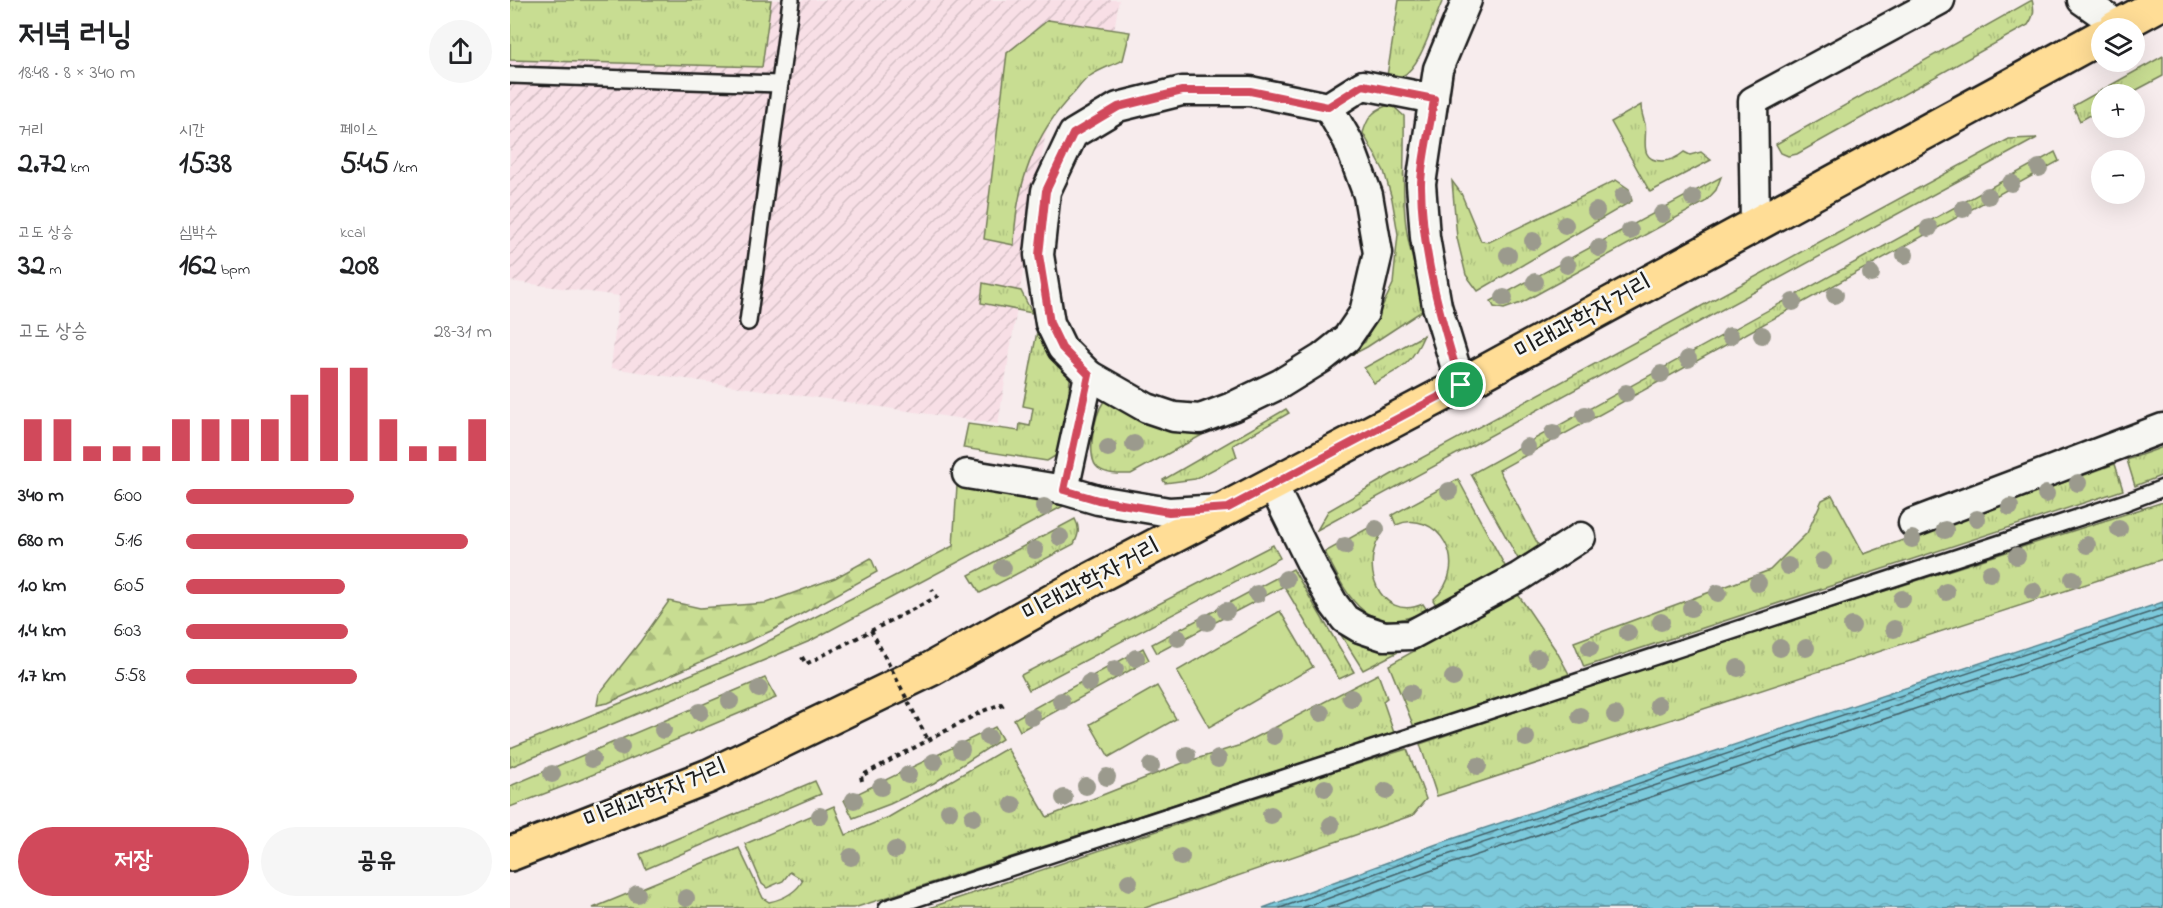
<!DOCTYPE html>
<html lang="ko">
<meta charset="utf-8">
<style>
body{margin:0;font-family:"Indie Flower","Poor Story",sans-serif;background:#f6f6f6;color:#202124;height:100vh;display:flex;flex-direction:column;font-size:22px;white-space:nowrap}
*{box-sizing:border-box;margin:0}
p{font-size:20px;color:#757577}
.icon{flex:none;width:33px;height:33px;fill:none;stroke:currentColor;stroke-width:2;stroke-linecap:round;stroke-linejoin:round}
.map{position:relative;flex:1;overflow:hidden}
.drawer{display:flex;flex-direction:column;background:#fff;width:510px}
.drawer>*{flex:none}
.tools{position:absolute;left:1581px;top:18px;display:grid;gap:12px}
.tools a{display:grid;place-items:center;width:54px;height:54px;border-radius:50%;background:#fff;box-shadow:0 6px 24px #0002;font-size:30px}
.pin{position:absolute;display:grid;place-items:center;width:51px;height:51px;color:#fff;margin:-26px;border:3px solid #fff;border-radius:50%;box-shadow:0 2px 6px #0007}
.round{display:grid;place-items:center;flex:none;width:63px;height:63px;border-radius:32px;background:#f6f6f6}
.overview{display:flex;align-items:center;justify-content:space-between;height:102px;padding:0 18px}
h1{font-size:33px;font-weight:700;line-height:45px}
.figures{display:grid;grid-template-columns:repeat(3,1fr);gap:9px;height:102px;padding:6px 18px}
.figures div{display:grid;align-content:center}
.figures b{font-size:30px;font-weight:700}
.figures small{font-size:16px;font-weight:400}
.figures p{font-size:16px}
.chart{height:168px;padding:12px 18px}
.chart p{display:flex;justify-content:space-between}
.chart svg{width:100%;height:108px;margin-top:6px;stroke:#d1495b;stroke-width:6}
.primary-button{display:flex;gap:12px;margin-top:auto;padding:12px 18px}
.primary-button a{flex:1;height:69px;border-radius:36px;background:#d1495b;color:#fff;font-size:24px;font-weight:700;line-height:69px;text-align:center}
.primary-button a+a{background:#f6f6f6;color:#202124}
ul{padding:0 18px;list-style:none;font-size:20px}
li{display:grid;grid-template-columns:96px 72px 1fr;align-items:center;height:45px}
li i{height:15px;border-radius:8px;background:#d1495b}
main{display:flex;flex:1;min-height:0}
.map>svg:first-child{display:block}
.industrial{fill:url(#industrial-furrows)}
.grass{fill:url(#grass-tufts);stroke:#727c57;stroke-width:1.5}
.forest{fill:url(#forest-firs);stroke:#727c57;stroke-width:1.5}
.garden{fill:#c8dd92;stroke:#727c57;stroke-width:1.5}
.water{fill:url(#water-waves);stroke:#56848f;stroke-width:1.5}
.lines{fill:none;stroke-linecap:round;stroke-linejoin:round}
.shore{stroke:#426168;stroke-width:1.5}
.lane-casing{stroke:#1c1c1c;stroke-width:20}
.street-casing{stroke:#1c1c1c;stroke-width:33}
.primary-casing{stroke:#1c1c1c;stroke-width:38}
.path{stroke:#1c1c1c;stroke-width:4;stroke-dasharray:4.5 4.5;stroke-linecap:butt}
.lane{stroke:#f6f6f2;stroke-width:15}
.street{stroke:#f6f6f2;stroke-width:28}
.primary{stroke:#ffdd96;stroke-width:33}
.path-bridge{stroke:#1c1c1c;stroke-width:4;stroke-dasharray:4.5 4.5;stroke-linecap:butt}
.tree{fill:#9b9a8d}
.route-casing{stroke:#fff;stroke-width:12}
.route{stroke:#d1495b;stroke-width:8}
.labels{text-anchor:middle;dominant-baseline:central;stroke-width:5;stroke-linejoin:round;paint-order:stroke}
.street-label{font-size:27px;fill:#1c1c1c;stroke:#f6f6f2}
</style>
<main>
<section class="drawer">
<div class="overview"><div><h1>저녁 러닝</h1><p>18:48 · 8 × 340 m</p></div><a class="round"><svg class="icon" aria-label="share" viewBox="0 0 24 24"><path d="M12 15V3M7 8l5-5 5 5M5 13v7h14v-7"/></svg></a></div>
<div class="figures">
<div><p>거리</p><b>2.72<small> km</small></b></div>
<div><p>시간</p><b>15:38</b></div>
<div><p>페이스</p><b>5:45<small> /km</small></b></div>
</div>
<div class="figures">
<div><p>고도 상승</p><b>32<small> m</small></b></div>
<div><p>심박수</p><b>162<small> bpm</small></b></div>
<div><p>kcal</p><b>208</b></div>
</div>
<div class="chart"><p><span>고도 상승</span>28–31 m</p>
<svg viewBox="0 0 160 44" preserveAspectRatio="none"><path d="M5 44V27M15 44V27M25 44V38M35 44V38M45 44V38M55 44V27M65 44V27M75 44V27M85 44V27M95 44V17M105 44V6M115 44V6M125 44V27M135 44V38M145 44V38M155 44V27"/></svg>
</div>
<ul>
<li><b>340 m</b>6:00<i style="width:55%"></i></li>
<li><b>680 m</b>5:16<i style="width:92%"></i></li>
<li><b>1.0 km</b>6:05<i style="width:52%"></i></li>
<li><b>1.4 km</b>6:03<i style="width:53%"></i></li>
<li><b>1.7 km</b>5:58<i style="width:56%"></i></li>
</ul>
<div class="primary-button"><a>저장</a><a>공유</a></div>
</section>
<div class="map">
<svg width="1653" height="908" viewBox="0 0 1653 908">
<defs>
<pattern id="industrial-furrows" width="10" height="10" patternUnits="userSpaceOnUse" patternTransform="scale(1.5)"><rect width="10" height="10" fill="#f8dfe6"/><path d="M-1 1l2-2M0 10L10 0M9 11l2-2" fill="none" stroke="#d4bfc5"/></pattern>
<pattern id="grass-tufts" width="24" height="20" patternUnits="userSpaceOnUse" patternTransform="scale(1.5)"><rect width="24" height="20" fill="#c8dd92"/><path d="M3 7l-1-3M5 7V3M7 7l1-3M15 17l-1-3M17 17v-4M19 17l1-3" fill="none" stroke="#abbd7d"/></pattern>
<pattern id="forest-firs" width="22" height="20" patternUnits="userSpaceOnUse" patternTransform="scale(1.5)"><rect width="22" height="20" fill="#c8dd92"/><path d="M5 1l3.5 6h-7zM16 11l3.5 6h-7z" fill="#abbd7d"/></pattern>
<pattern id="water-waves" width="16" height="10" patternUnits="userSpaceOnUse" patternTransform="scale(1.5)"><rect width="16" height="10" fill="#7cc9db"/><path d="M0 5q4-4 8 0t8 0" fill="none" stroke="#6bacbb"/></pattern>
</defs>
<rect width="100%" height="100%" fill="#f7eced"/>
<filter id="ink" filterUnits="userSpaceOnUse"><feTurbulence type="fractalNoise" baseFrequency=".0167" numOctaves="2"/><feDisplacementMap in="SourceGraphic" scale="12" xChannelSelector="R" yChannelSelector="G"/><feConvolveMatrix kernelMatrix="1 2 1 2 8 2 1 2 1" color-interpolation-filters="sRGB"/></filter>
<g filter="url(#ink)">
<polygon class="industrial" points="0,0 609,0 600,55 548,58 488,424 101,368 109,296 0,281"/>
<g class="grass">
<polygon points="0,0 261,0 252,67 0,60"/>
<path d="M889 0H933C924 18 911 68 892 76 887 78 881 77 877 76Z"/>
<path d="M1522 0C1525 10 1524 16 1518 25L1287 154 1278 156 1271 153 1266 144Z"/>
<path d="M538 20 620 32 613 60C603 65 590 69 580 76 574 80 569 87 564 93 524 133 505 188 504 245L474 239 497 53Z"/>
<polygon points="1653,56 1653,76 1619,94 1592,94 1591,109 1570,121 1563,106"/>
<path d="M1131 105C1131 112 1133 117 1135 124 1138 137 1127 161 1152 161 1160 161 1168 157 1174 152L1180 155 1191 152 1201 160 1140 192 1101 122Z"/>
<path d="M876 106 884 107 894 116C895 155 891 195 897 233 901 256 908 279 913 302L912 311 857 347 790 382 855 342 883 284 888 234 882 199 874 171 853 133C857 119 862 111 876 106Z"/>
<polygon points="1527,138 807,530 818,511 884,473 1499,139"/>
<polygon points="1545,152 1549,161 989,470 1032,552 1011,564 961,474"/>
<polygon points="1211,177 1206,190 1195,202 1011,303 994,309 984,307 981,301"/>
<polygon points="1106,180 1119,189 1122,201 968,291 956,275 947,238 942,181 951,193 971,241 979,242"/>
<polygon points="473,283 511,291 522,313 471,303"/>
<polygon points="528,326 561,370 558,399 547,455 537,461 453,448 458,424 509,431 510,424 520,426 523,408 513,406"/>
<path d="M914 335C901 365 892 368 864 383L854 368Z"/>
<path d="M765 395 621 474C611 474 597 475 588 468 575 457 585 414 594 401H601L637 417Z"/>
<polygon points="776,409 779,413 723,445 727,457 685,479 655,483 653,480"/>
<polygon points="1653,447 1653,475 1625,486 1617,460"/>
<polygon points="1605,464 1613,490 1074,667 1064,642 1260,570 1297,533 1312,500 1322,495 1354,554"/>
<path d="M948 479 996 568 926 605 923 600C964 564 926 507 886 525L882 515Z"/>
<polygon points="447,486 555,505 300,641 0,767 0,748 241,650 443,546"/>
<polygon points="1653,502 1653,559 927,796 910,744 1131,669"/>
<path d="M565 519C570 528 569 534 564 544L470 593 459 575Z"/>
<path d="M869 522 874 531C847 563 869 623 913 604L917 610C858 641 838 598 815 552Z"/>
<polygon points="763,545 770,558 519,690 511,675"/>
<polygon points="783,569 844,672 829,679 774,586 647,653 642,644"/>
<polygon points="1007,593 1047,652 1059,674 904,727 879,665"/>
<path d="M831 635C849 645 867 653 888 652L853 670Z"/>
<polygon points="633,648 639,660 510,731 504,719"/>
<path d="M868 674 877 698 873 701 884 733 344 908H83L229 848 253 898 259 902C273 899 286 893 293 880L280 872 273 881 257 888 252 884 235 844 324 806 336 835 379 817 497 748 537 817 673 763 731 745Z"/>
<polygon points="255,678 266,698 65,782 0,807 0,786"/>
<polygon points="485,727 492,739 424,783 380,804 343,818 334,800"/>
<polygon points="897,749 916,799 903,815 635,908 419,908 825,771"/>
<polygon points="305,781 311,794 136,869 130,854"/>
</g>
<polygon class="forest" points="361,558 367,572 261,631 98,703 87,705 89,694 130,642 159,601 190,608 256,603 325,578"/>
<g class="garden">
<polygon points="770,611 803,667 699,727 667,671"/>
<polygon points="647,686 666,719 599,757 580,724"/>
</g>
<polygon class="water" points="1653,602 1653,908 753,908 927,844"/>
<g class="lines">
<g class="shore">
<polyline points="770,908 929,850 1653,608"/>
<polyline points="792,908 931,857 1653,616"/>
<polyline points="818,908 934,866 1653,626"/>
</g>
<defs>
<g id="lane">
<polyline points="0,75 270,84"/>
<polyline points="238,322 281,0"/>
<polyline points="377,908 1616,502 1653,488"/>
</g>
<g id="street">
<polyline points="1572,0 1609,26"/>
<polyline points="1245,224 1243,101 1430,0"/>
<polyline points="579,375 637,408 664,417 690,419 722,407 770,384 812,358 837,338 854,313 868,253 858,195 838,141 818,107"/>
<polyline points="951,385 927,306 915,237 911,184 928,69 957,0"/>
<polyline points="457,474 554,490 588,500 659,512 712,509"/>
<polyline points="762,484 804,569 823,603 835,619 850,628 874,636 901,635 1009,577 1071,537"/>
<polyline points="554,490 579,375 552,348 540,323 529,255 536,191 563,134 608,107 672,91 740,91 818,107 853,85 924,99"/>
<polyline points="1403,523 1653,428"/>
</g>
<g id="primary">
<polyline points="1605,28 1653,2"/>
<polyline points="0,854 199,776 421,669 582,579 951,385 1592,36"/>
</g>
</defs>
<use href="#lane" class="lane-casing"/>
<use href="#street" class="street-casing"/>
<use href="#primary" class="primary-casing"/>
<g class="path">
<polyline points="292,657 296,664 427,597 422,589"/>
<polyline points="352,781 351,776 473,711 491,704 495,711"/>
</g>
<use href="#lane" class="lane"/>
<use href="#street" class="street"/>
<use href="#primary" class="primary"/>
<polyline class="path-bridge" points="361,630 418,740"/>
</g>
<g class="tree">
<circle cx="1529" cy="168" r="9"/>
<circle cx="1501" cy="183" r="9"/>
<circle cx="1113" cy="196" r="9"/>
<circle cx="1478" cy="196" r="9"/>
<circle cx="1183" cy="198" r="9"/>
<circle cx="1453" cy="209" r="9"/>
<circle cx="1086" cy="211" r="9"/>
<circle cx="1152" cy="214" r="9"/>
<circle cx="1055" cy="225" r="9"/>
<circle cx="1419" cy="228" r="9"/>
<circle cx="1120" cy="231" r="9"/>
<circle cx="1023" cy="241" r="9"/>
<circle cx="1089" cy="248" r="9"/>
<circle cx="998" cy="255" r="9"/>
<circle cx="1395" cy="255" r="9"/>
<circle cx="1057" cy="265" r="9"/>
<circle cx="1361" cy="274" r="9"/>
<circle cx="1025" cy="282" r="9"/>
<circle cx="1325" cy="295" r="9"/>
<circle cx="994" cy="298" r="9"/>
<circle cx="1283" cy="302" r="9"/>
<circle cx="1252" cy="335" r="9"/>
<circle cx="1220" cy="336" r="9"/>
<circle cx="1178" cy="359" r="9"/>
<circle cx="1151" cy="374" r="9"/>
<circle cx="1116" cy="393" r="9"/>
<circle cx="1075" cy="415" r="9"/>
<circle cx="1043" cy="433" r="9"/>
<circle cx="624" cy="444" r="9"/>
<circle cx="1017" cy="447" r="9"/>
<circle cx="598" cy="448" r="9"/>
<circle cx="1568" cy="483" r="9"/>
<circle cx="939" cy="491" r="9"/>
<circle cx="1536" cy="494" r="9"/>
<circle cx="534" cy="507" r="9"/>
<circle cx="1500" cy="507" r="9"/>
<circle cx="1467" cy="519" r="9"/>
<circle cx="866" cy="529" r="9"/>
<circle cx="1609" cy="529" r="9"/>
<circle cx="1435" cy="530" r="9"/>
<circle cx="550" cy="537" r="9"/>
<circle cx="1402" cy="539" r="9"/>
<circle cx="1577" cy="545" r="9"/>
<circle cx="835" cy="546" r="9"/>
<circle cx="525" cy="550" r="9"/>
<circle cx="1507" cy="556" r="9"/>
<circle cx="1313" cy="561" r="9"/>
<circle cx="1278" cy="566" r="9"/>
<circle cx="493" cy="568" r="9"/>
<circle cx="1480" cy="573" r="9"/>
<circle cx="776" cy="579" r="9"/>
<circle cx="1563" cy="579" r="9"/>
<circle cx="1248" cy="583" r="9"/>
<circle cx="1523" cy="591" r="9"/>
<circle cx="1436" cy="592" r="9"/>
<circle cx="1208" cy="593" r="9"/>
<circle cx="747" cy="594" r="9"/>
<circle cx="1392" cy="599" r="9"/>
<circle cx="1181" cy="608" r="9"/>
<circle cx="716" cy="611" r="9"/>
<circle cx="697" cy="622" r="9"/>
<circle cx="1151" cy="622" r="9"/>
<circle cx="1342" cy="626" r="9"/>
<circle cx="1384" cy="629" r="9"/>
<circle cx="1118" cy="633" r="9"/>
<circle cx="668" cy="638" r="9"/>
<circle cx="1080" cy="648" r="9"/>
<circle cx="1270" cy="648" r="9"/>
<circle cx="1296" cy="648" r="9"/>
<circle cx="626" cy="658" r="9"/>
<circle cx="1028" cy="658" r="9"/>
<circle cx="1228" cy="668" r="9"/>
<circle cx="605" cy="669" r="9"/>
<circle cx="943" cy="678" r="9"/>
<circle cx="579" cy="683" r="9"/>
<circle cx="249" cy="689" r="9"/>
<circle cx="900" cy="693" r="9"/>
<circle cx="841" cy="698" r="9"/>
<circle cx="220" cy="701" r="9"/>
<circle cx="551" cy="701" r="9"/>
<circle cx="1148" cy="705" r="9"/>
<circle cx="190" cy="712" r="9"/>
<circle cx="811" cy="713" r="9"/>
<circle cx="1105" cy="715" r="9"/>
<circle cx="1070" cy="716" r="9"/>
<circle cx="522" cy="717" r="9"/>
<circle cx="153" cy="730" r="9"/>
<circle cx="764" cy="736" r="9"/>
<circle cx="478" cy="737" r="9"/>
<circle cx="1016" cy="738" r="9"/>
<circle cx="111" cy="747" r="9"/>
<circle cx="451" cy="750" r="9"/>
<circle cx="677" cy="755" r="9"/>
<circle cx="82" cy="759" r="9"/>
<circle cx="708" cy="759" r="9"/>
<circle cx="424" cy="762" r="9"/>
<circle cx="641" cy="766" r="9"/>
<circle cx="968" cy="766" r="9"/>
<circle cx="42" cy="774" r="9"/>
<circle cx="398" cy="775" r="9"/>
<circle cx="597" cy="777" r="9"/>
<circle cx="576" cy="786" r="9"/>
<circle cx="371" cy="787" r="9"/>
<circle cx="815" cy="788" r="9"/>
<circle cx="876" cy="791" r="9"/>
<circle cx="554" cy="798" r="9"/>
<circle cx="344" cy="800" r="9"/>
<circle cx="503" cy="805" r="9"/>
<circle cx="439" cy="811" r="9"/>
<circle cx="761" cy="815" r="9"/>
<circle cx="310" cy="816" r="9"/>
<circle cx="463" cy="817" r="9"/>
<circle cx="821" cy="825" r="9"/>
<circle cx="385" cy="850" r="9"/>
<circle cx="341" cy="857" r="9"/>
<circle cx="671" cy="857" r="9"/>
<circle cx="619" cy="882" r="9"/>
<circle cx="127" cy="894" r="9"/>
<circle cx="176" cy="898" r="9"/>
</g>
</g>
<g class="lines" filter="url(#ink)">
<defs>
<path id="route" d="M853 85 924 99C921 125 911 160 911 186 912 254 931 320 951 385L718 508 659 512 588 500 554 490 579 375 552 348 540 323 529 255 536 191 563 134 608 107 672 91H740L818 107Z"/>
</defs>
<use href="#route" class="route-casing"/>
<use href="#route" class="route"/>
</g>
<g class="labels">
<g class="street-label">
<text transform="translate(1074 318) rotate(-29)">미래과학자거리</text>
<text transform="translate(582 581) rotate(-28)">미래과학자거리</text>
<text transform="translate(146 795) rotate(-22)">미래과학자거리</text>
</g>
</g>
</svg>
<div class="tools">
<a><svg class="icon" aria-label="layers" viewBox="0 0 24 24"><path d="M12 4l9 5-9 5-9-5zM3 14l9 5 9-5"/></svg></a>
<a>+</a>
<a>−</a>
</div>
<div class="pin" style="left:951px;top:385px;background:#1e9e55"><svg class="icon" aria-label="arrive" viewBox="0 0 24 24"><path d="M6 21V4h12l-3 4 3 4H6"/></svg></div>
</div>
</main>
